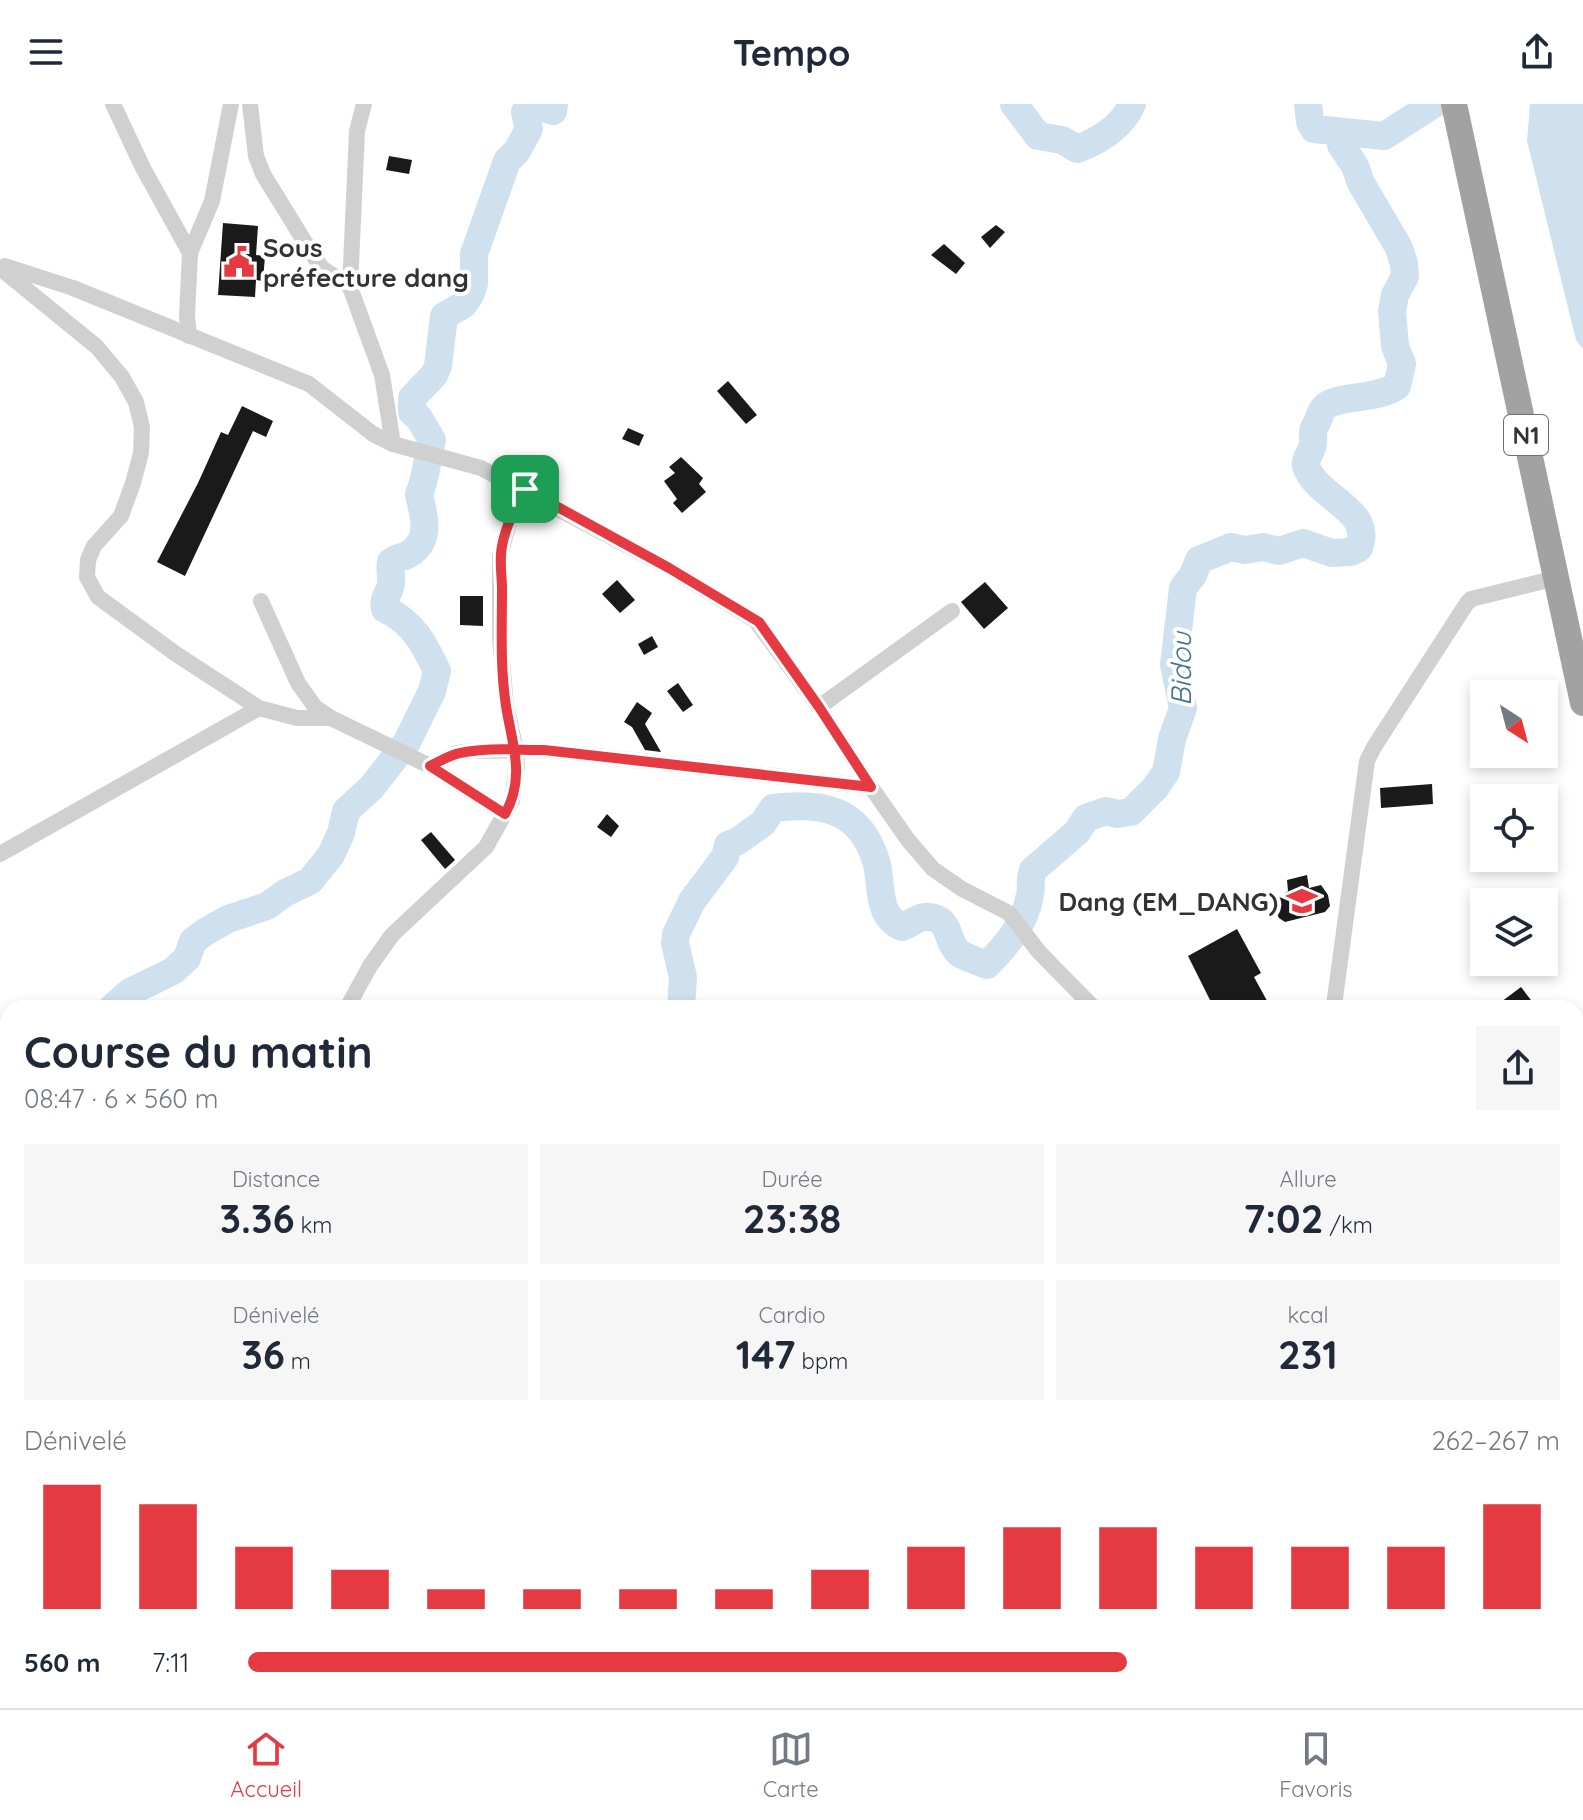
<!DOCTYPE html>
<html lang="fr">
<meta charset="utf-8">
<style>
body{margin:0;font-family:Quicksand,sans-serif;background:#f6f6f7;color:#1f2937;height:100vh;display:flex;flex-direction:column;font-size:30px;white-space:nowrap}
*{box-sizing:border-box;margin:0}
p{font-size:26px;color:#747a83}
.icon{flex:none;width:44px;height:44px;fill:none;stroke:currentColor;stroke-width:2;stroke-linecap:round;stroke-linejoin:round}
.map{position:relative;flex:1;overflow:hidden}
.drawer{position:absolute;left:0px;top:896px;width:1584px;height:708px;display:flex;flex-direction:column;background:#fff;border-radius:24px 24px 0 0;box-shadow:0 4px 12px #0003}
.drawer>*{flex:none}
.needle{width:52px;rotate:144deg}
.fabs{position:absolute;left:1470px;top:576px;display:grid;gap:16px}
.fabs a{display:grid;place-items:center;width:88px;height:88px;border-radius:0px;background:#fff;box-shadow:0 4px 12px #0003;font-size:40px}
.pin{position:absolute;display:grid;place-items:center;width:68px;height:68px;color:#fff;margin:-34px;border-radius:16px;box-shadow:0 4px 12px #0006}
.round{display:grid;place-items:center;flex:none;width:84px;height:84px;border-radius:0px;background:#f6f6f7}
.headline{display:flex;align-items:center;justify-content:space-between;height:136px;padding:0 24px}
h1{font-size:44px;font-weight:700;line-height:60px}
.metrics{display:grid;grid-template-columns:repeat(3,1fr);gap:12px;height:136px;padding:8px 24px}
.metrics div{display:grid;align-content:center;border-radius:0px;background:#f6f6f7;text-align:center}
.metrics b{font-size:40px;font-weight:700}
.metrics small{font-size:22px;font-weight:400}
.metrics p{font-size:22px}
.chart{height:224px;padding:16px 24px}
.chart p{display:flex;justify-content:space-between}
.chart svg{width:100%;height:144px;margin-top:8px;stroke:#e53a42;stroke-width:6}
ul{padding:0 24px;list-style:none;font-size:26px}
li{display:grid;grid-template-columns:128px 96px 1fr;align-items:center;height:60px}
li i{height:20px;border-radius:10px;background:#e53a42}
header{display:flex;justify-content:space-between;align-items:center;height:104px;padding:0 24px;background:#fff;font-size:36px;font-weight:700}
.tab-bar{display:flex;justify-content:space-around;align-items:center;height:112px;border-top:2px solid #e0e1e3;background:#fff;font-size:22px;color:#747a83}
.tab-bar a{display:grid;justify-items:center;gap:4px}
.tab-bar .current{color:#e53a42}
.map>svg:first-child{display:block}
.water{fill:#cfe1ee}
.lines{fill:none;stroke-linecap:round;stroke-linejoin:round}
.river{stroke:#cfe1ee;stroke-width:28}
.building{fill:#1a1a1a}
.minor{stroke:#d0d0d0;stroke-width:16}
.trunk{stroke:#a2a2a2;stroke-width:26}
.route-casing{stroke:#fff;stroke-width:16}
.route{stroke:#e53a42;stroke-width:10}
.labels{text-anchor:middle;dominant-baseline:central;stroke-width:8;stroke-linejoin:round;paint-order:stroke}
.shield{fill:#fff;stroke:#707070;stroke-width:2}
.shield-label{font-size:24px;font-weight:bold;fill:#333}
.poi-label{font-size:26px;font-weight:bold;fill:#333;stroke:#fff;text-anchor:start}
.water-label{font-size:28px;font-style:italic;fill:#3f7296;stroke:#fff}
</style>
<header><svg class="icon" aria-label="menu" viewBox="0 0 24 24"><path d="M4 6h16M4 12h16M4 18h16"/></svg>Tempo<svg class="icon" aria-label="share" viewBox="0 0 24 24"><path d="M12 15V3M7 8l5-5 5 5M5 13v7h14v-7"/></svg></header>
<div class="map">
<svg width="1583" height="1604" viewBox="0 0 1583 1604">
<rect width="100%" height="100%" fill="#fff"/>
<polygon class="water" points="1530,0 1583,0 1583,245 1576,236 1527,37"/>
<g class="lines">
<g class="river">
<path d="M1014 0 1038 32 1062 36 1077 45C1099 37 1123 22 1132 0"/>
<polyline points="1308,0 1310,18 1314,25 1384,32 1434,0"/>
<path d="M112 904 130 888 173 867 187 854 193 837 205 828 228 815 267 802 285 789 310 777 331 751 341 729 346 707 372 683 407 638 432 587 437 567C424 540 414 519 385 505 382 493 390 490 391 479 392 471 389 466 391 458 398 452 403 454 409 450 433 435 423 410 419 390 427 372 427 354 432 336L419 314 412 308V294L434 271 438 262 444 212 463 201 470 191 474 180V150L507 57 517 47 529 25 525 8 535 2 553 7 554 0"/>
<path d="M681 904 683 873 675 839 676 830 692 797 725 753 728 741 738 737 763 719 773 704C821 698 860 704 876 757 883 780 875 811 902 823 909 821 918 813 925 813 952 812 945 836 958 848 965 854 978 857 987 861 1006 842 1025 820 1030 791 1032 782 1029 775 1033 766L1077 728 1086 714 1106 707 1117 710 1131 708 1155 684 1166 668 1172 635 1183 604 1174 561 1183 484 1193 471 1199 456 1231 443 1245 446 1263 443 1279 447 1303 439 1332 449 1351 448 1359 444C1374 405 1317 395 1306 362 1304 355 1312 348 1313 340 1314 333 1311 329 1315 322 1318 318 1320 309 1323 305 1334 290 1376 297 1397 282L1402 260 1395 242 1392 207 1395 191 1405 172 1404 159 1398 142 1361 79 1355 62 1341 41 1340 29"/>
<polyline points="0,1009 8,1005"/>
<polyline points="411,1596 418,1604"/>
</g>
</g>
<g class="building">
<polygon points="389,52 412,56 409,70 386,66"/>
<polygon points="223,119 258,122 256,151 265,152 263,177 256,176 255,193 218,191"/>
<polygon points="996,121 1005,128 990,144 981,133"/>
<polygon points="944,140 965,159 956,170 931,151"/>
<polygon points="728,277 757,311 746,320 717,287"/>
<polygon points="242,302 273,317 266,333 253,327 185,472 157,458 198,379 221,328 228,331"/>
<polygon points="628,324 644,331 639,342 622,335"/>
<polygon points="681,353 703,374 699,380 706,388 682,409 673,399 677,395 664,377 675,369 669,363"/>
<polygon points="617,476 635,496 620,509 602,490"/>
<polygon points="985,478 1008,504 984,525 961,498"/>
<polygon points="460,492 483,492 483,522 460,521"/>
<polygon points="652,532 658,543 644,551 638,540"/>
<polygon points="678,579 693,601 683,608 667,587"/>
<polygon points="637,598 652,609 645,620 661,648 645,646 632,623 624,618"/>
<polygon points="1432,680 1433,700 1381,704 1380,684"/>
<polygon points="607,710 619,722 611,733 597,723"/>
<polygon points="431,728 455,756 445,765 421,736"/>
<polygon points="1307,771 1309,784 1321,781 1328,791 1330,802 1325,808 1285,818 1279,814 1273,802 1278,794 1288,787 1287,776"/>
<polygon points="1237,825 1261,869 1254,873 1271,904 1214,904 1188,852"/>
<polygon points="1521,883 1537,904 1493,904"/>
</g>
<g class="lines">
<g class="minor">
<polyline points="113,0 143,64 190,149 187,212 189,232"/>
<polyline points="250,0 256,52 263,70 314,153 322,164 350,183"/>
<polyline points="364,0 357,27 350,183 382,271 393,340 481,364 669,464 756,517 819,603 871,683"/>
<polyline points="190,149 212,97 231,0"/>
<polyline points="5,162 73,184 309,280 373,330 393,340"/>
<polyline points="0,164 97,243 122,273 136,298 142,323 141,349 133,379 121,412 94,442 88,456 87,473 98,493 176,550 259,604 297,614 331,614"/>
<polyline points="261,497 298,579 315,603 331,614 430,662 505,710"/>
<polyline points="819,603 952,507"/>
<polyline points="430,662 457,649 472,647 544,646 871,683 908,736 933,765 962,785 1009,809 1039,848 1094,904"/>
<polyline points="0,750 259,604"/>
<polyline points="347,904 370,862 392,831 486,743 512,697 517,663 516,646 506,601 500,534 500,452 511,411 525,385"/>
<polyline points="1330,904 1334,901 1336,887 1367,657 1374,643 1467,499 1471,495 1556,474"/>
<polyline points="1576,940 1583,939"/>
<polyline points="0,1090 8,1086"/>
<polyline points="1576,1214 1583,1212"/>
<polyline points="1576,1390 1583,1412"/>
<polyline points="1576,1575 1583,1578"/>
<polyline points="854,1596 866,1604"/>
<polyline points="1244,1596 1260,1604"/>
<polyline points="194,1604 196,1596"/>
<polyline points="710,1604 730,1596"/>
<polyline points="1081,1604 1088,1596"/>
<polyline points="1456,1604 1464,1596"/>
<polyline points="1561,1604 1567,1596"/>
</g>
<polyline class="trunk" points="1454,0 1583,599"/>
</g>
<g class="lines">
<defs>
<path id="route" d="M525 385C515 404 506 421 502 442 499 457 502 471 502 485 502 524 500 563 506 602 512 640 526 673 505 710L430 662C440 657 450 651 460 649 487 643 517 646 544 646L871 683 819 603 759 518 669 464 525 385"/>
</defs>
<use href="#route" class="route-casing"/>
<use href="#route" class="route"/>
</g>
<defs>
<symbol id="civic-bare" viewBox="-9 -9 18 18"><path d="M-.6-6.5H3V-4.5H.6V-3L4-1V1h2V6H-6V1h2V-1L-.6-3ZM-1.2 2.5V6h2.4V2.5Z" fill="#e53a42" stroke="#fff" stroke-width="2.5" paint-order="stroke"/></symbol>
<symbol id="school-bare" viewBox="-9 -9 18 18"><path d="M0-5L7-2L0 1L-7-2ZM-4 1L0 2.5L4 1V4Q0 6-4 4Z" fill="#e53a42" stroke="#fff" stroke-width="2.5" paint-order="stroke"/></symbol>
</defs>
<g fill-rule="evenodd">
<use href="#civic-bare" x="217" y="136" width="44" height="44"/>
<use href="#school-bare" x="1280" y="775" width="44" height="44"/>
</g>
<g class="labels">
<rect class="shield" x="1504" y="311" width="44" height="40" rx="6"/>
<g class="shield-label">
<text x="1526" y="331">N1</text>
</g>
<g class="poi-label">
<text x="263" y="143">Sous<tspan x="263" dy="30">préfecture dang</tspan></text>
<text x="1278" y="797" text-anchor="end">Dang (EM_DANG)</text>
</g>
<g class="water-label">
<text transform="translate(1180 565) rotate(-90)">Bidou</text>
</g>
</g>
</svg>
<div class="fabs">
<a><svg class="needle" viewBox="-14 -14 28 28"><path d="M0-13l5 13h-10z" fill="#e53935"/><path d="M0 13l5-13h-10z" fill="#747a83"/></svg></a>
<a><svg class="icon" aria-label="locate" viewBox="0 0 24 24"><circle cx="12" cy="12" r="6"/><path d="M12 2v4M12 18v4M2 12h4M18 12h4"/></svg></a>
<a><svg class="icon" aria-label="layers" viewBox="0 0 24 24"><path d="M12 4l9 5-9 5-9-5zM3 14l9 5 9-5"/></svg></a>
</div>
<div class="pin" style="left:525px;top:385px;background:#1e9e55"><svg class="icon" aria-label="arrive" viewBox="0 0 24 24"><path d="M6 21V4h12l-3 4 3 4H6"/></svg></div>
<section class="drawer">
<div class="headline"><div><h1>Course du matin</h1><p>08:47 · 6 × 560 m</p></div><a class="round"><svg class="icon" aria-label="share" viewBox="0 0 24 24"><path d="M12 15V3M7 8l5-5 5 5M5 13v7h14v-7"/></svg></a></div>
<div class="metrics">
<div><p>Distance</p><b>3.36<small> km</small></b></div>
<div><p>Durée</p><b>23:38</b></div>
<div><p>Allure</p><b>7:02<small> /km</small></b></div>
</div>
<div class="metrics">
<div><p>Dénivelé</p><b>36<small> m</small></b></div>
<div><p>Cardio</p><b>147<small> bpm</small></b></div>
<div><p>kcal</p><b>231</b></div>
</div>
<div class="chart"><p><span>Dénivelé</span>262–267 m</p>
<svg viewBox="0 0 160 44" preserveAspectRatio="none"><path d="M5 44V6M15 44V12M25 44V25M35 44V32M45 44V38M55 44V38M65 44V38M75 44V38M85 44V32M95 44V25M105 44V19M115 44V19M125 44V25M135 44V25M145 44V25M155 44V12"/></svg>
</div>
<ul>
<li><b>560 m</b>7:11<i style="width:67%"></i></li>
</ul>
</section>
</div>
<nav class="tab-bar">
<a class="current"><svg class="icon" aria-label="home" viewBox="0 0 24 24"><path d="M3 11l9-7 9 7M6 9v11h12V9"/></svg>Accueil</a>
<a><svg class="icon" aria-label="map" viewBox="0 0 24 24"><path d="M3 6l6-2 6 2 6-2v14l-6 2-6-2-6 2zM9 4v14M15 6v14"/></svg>Carte</a>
<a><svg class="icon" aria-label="saved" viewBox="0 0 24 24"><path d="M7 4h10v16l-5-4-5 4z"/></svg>Favoris</a>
</nav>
